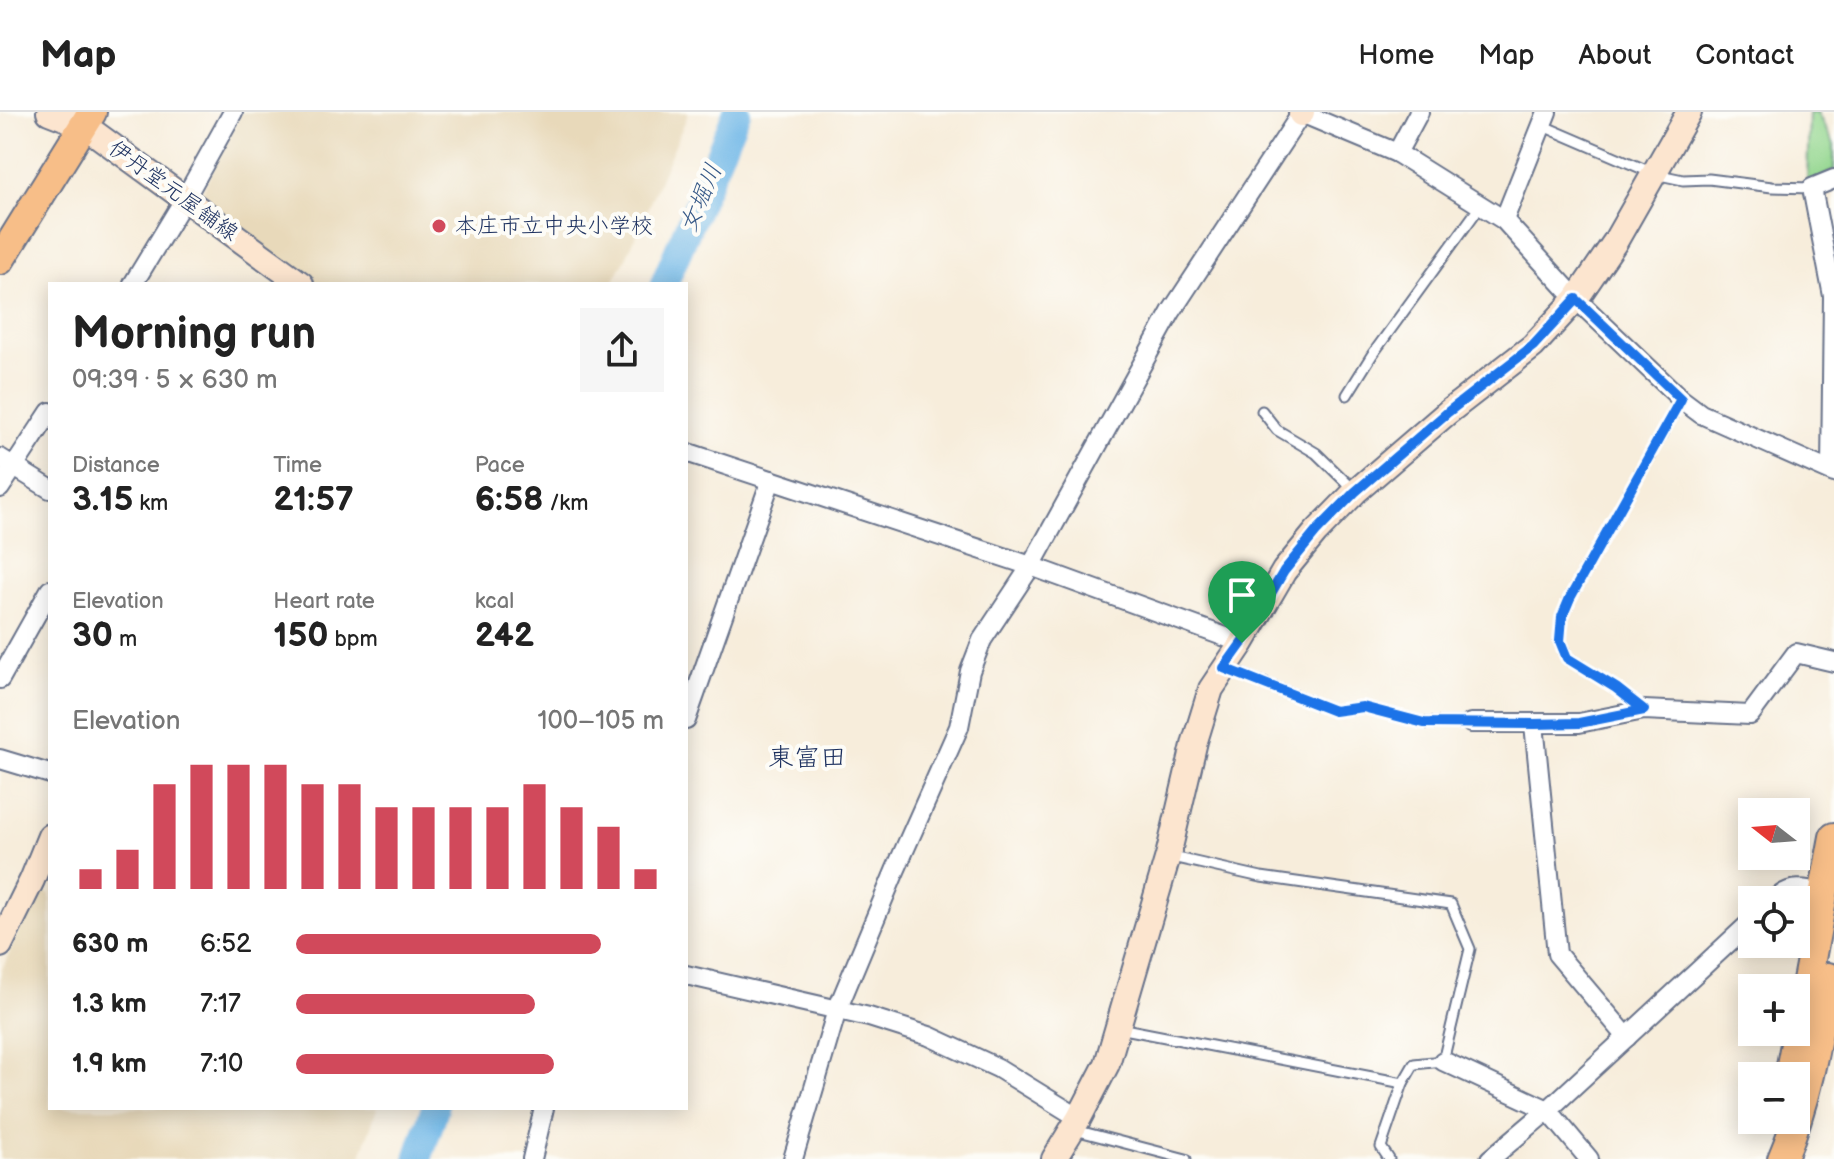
<!DOCTYPE html>
<meta charset="utf-8">
<style>
body{margin:0;font-family:"Balsamiq Sans","Klee One",sans-serif;background:#f6f6f6;color:#222;height:100vh;display:flex;flex-direction:column;font-size:30px;white-space:nowrap}
*{box-sizing:border-box;margin:0}
p{font-size:26px;color:#767676}
.icon{flex:none;width:44px;height:44px;fill:none;stroke:currentColor;stroke-width:2;stroke-linecap:round;stroke-linejoin:round}
.map{position:relative;flex:1;overflow:hidden}
.sheet{position:absolute;left:48px;top:170px;width:640px;height:828px;display:flex;flex-direction:column;background:#fff;border-radius:0px;box-shadow:0 4px 20px #0003}
.sheet>*{flex:none}
.needle{width:52px;rotate:287deg}
.fabs{position:absolute;left:1738px;top:686px;display:grid;gap:16px}
.fabs a{display:grid;place-items:center;width:72px;height:72px;border-radius:0px;background:#fff;box-shadow:0 4px 20px #0003;font-size:40px}
.pin{position:absolute;display:grid;place-items:center;width:68px;height:68px;color:#fff;margin:-82px -34px;border-radius:50% 50% 50% 0;rotate:-45deg;box-shadow:0 0 8px #0007}
.pin .icon{rotate:45deg}
.round{display:grid;place-items:center;flex:none;width:84px;height:84px;border-radius:0px;background:#f6f6f6}
.head{display:flex;align-items:center;justify-content:space-between;height:136px;padding:0 24px}
h1{font-size:44px;font-weight:800;line-height:60px}
.stats{display:grid;grid-template-columns:repeat(3,1fr);gap:12px;height:136px;padding:8px 24px}
.stats div{display:grid;align-content:center}
.stats b{font-size:34px;font-weight:800}
.stats small{font-size:22px;font-weight:400}
.stats p{font-size:22px}
.chart{height:224px;padding:16px 24px}
.chart p{display:flex;justify-content:space-between}
.chart svg{width:100%;height:144px;margin-top:8px;stroke:#d1495b;stroke-width:6}
ul{padding:0 24px;list-style:none;font-size:26px}
li{display:grid;grid-template-columns:128px 96px 1fr;align-items:center;height:60px}
li i{height:20px;border-radius:10px;background:#d1495b}
header{display:flex;align-items:center;gap:48px;box-sizing:border-box;height:112px;padding:0 40px;background:#fff;border-bottom:2px solid #e0e0e0}
header strong{font-size:38px}
nav{display:flex;gap:44px;margin-inline-start:auto;font-size:28px}
.map>svg:first-child{display:block}
.built{fill:#e8d9ba}
.green{fill:#94d790;stroke:#588377;stroke-width:2}
.lines{fill:none;stroke-linecap:round;stroke-linejoin:round}
.river{stroke:#70b7e7;stroke-width:28}
.lane-casing{stroke:#68728a;stroke-width:13}
.street-casing{stroke:#68728a;stroke-width:22}
.secondary-casing{stroke:#68728a;stroke-width:28}
.primary-casing{stroke:#68728a;stroke-width:32}
.lane{stroke:#fff;stroke-width:9}
.street{stroke:#fff;stroke-width:18}
.secondary{stroke:#fce5cf;stroke-width:24}
.primary{stroke:#f7be88;stroke-width:28}
.route-casing{stroke:#fff;stroke-width:16}
.route{stroke:#1a73e8;stroke-width:10}
.poi-dot{fill:#d1495b;stroke:#fdfcf7;stroke-width:3}
.labels{text-anchor:middle;dominant-baseline:central;stroke-width:8;stroke-linejoin:round;paint-order:stroke}
.street-label{font-size:22px;fill:#1b2f5e;stroke:#fdfcf7}
.poi-label{font-size:22px;fill:#1b2f5e;stroke:#fdfcf7;text-anchor:start}
.water-label{font-size:24px;font-style:italic;fill:#355887;stroke:#fdfcf7}
.quarter-label{font-size:26px;fill:#1b2f5e;stroke:#fdfcf7}
</style>
<header>
<strong>Map</strong>
<nav><a>Home</a><a>Map</a><a>About</a><a>Contact</a></nav>
</header>
<div class="map">
<svg width="1834" height="1047" viewBox="0 0 1834 1047">
<rect width="100%" height="100%" fill="#fdfcf7"/>
<filter id="ink" filterUnits="userSpaceOnUse"><feTurbulence type="fractalNoise" baseFrequency=".0125" numOctaves="2"/><feDisplacementMap in="SourceGraphic" scale="16" xChannelSelector="R" yChannelSelector="G"/><feConvolveMatrix kernelMatrix="1 2 1 2 8 2 1 2 1" color-interpolation-filters="sRGB"/></filter>
<filter id="wash" filterUnits="userSpaceOnUse"><feTurbulence type="fractalNoise" baseFrequency=".006" numOctaves="4" result="noise"/><feDisplacementMap in="SourceGraphic" scale="32" xChannelSelector="R" yChannelSelector="G"/><feGaussianBlur stdDeviation="1.8" result="paint"/><feColorMatrix in="noise" values="0 0 0 0 0 0 0 0 0 0 0 0 0 0 0 0 0 1.4 0 .05"/><feComposite in="paint" operator="in"/></filter>
<g filter="url(#wash)">
<rect width="100%" height="100%" fill="#f7eddb"/>
<g class="built">
<polygon points="242,0 689,0 627,144 612,172 318,172 294,159 200,84"/>
<polygon points="43,780 50,782 50,996 377,996 360,1047 0,1047 0,862 34,784"/>
</g>
<polygon class="green" points="1809,0 1817,0 1834,33 1834,59 1807,72"/>
<g class="lines">
<g class="river">
<polyline points="664,172 737,0"/>
<polyline points="418,1047 435,996"/>
</g>
</g>
</g>
<g filter="url(#ink)">
<g class="lines">
<defs>
<g id="lane">
<polyline points="1541,13 1655,62 1683,68 1709,67 1772,75 1812,76"/>
<polyline points="1347,283 1372,243 1481,93"/>
<polyline points="1262,299 1277,318 1316,341 1353,377"/>
<polyline points="1228,557 1334,599 1363,595 1424,611 1471,611"/>
<polyline points="1644,598 1616,576 1567,546 1560,529 1562,505 1570,486 1681,287"/>
<polyline points="1119,916 1403,971 1414,952 1443,949 1470,837 1451,792 1261,765 1168,744"/>
<polyline points="1075,1018 1186,1047"/>
<polyline points="1389,1047 1381,1035 1403,971"/>
</g>
<g id="street">
<polyline points="1299,0 1397,41 1504,108 1576,187 1681,287 1701,302 1834,361"/>
<polyline points="1397,41 1419,0"/>
<polyline points="1504,108 1547,0"/>
<polyline points="133,172 184,88 233,0"/>
<polyline points="686,340 1031,454 1242,531"/>
<polyline points="0,346 50,377"/>
<polyline points="1831,359 1833,184 1812,76 1834,67"/>
<polyline points="0,376 50,300"/>
<polyline points="0,567 50,478"/>
<polyline points="686,608 771,368"/>
<polyline points="1471,611 1579,611 1644,598 1750,603 1796,541 1834,550"/>
<polyline points="1534,612 1557,842 1627,925"/>
<polyline points="0,647 50,662"/>
<path d="M1775 788C1792 772 1802 778 1824 780"/>
<polyline points="686,863 869,905 929,924 998,956 1079,1006"/>
<polyline points="1443,949 1548,998 1589,1047"/>
<polyline points="532,1047 544,996"/>
<polyline points="793,1047 837,898 895,759 959,615 970,559 982,528 1031,454 1171,200 1301,2"/>
<polyline points="1490,1047 1548,998 1752,809"/>
</g>
<g id="secondary">
<polyline points="49,0 85,14 301,172"/>
<polyline points="1301,2 1302,0"/>
<polyline points="0,833 32,768 50,724"/>
<polyline points="1054,1047 1079,1006 1107,952 1168,744 1195,629 1211,577 1242,531 1284,459 1316,420 1355,380 1448,300 1533,234 1576,187 1615,130 1689,0"/>
</g>
<g id="primary">
<polyline points="0,148 92,0"/>
<polyline points="1789,964 1834,725"/>
<path d="M1782 1047C1807 989 1817 927 1828 865"/>
</g>
</defs>
<use href="#lane" class="lane-casing"/>
<use href="#street" class="street-casing"/>
<use href="#secondary" class="secondary-casing"/>
<use href="#primary" class="primary-casing"/>
<use href="#lane" class="lane"/>
<use href="#street" class="street"/>
<use href="#secondary" class="secondary"/>
<use href="#primary" class="primary"/>
</g>
</g>
<g class="lines" filter="url(#ink)">
<defs>
<polygon id="route" points="1576,187 1681,287 1570,486 1562,505 1560,529 1567,546 1616,576 1644,598 1579,611 1534,612 1424,611 1363,595 1334,599 1224,556 1242,531 1284,459 1316,420 1355,380 1448,300 1533,234"/>
</defs>
<use href="#route" class="route-casing"/>
<use href="#route" class="route"/>
</g>
<circle class="poi-dot" cx="439" cy="114" r="8"/>
<g class="labels">
<g class="street-label">
<text transform="translate(173 79) rotate(36)">伊丹堂元屋舗線</text>
</g>
<g class="poi-label">
<text x="455" y="114">本庄市立中央小学校</text>
</g>
<g class="water-label">
<text transform="translate(701 86) rotate(-67)">女堀川</text>
</g>
<g class="quarter-label">
<text x="807" y="646">東富田</text>
</g>
</g>
</svg>
<div class="fabs">
<a><svg class="needle" viewBox="-14 -14 28 28"><path d="M0-13l5 13h-10z" fill="#e53935"/><path d="M0 13l5-13h-10z" fill="#767676"/></svg></a>
<a><svg class="icon" aria-label="locate" viewBox="0 0 24 24"><circle cx="12" cy="12" r="6"/><path d="M12 2v4M12 18v4M2 12h4M18 12h4"/></svg></a>
<a>+</a>
<a>−</a>
</div>
<div class="pin" style="left:1242px;top:531px;background:#1e9e55"><svg class="icon" aria-label="arrive" viewBox="0 0 24 24"><path d="M6 21V4h12l-3 4 3 4H6"/></svg></div>
<section class="sheet">
<div class="head"><div><h1>Morning run</h1><p>09:39 · 5 × 630 m</p></div><a class="round"><svg class="icon" aria-label="share" viewBox="0 0 24 24"><path d="M12 15V3M7 8l5-5 5 5M5 13v7h14v-7"/></svg></a></div>
<div class="stats">
<div><p>Distance</p><b>3.15<small> km</small></b></div>
<div><p>Time</p><b>21:57</b></div>
<div><p>Pace</p><b>6:58<small> /km</small></b></div>
</div>
<div class="stats">
<div><p>Elevation</p><b>30<small> m</small></b></div>
<div><p>Heart rate</p><b>150<small> bpm</small></b></div>
<div><p>kcal</p><b>242</b></div>
</div>
<div class="chart"><p><span>Elevation</span>100–105 m</p>
<svg viewBox="0 0 160 44" preserveAspectRatio="none"><path d="M5 44V38M15 44V32M25 44V12M35 44V6M45 44V6M55 44V6M65 44V12M75 44V12M85 44V19M95 44V19M105 44V19M115 44V19M125 44V12M135 44V19M145 44V25M155 44V38"/></svg>
</div>
<ul>
<li><b>630 m</b>6:52<i style="width:83%"></i></li>
<li><b>1.3 km</b>7:17<i style="width:65%"></i></li>
<li><b>1.9 km</b>7:10<i style="width:70%"></i></li>
</ul>
</section>
</div>
